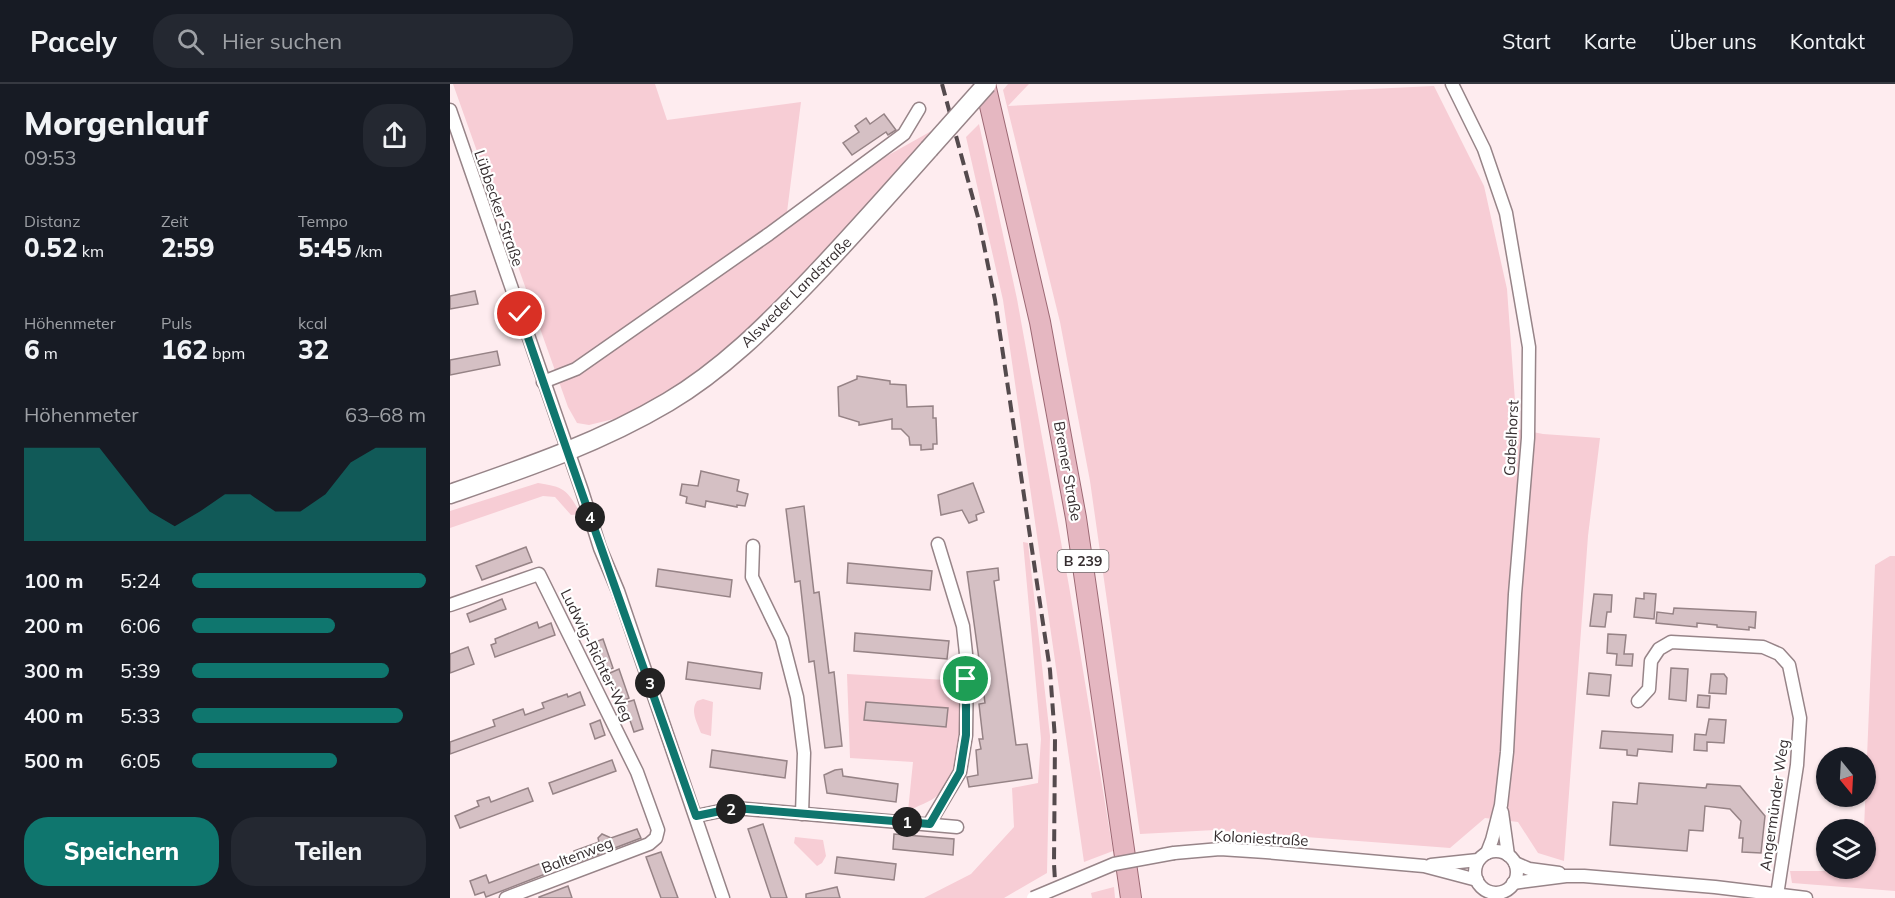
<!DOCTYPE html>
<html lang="de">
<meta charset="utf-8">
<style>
body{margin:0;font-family:Mulish,sans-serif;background:#242831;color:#f1f3f6;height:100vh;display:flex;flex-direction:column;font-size:22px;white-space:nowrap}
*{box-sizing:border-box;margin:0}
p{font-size:20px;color:#9ea1a6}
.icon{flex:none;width:33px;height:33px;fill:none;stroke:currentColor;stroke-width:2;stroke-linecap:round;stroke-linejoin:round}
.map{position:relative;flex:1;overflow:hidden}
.side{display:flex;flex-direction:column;background:#171b24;width:450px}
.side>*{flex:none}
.needle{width:39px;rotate:162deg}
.buttons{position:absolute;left:1366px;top:663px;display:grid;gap:12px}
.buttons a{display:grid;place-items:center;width:60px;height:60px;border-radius:50%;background:#171b24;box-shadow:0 2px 4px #0004;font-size:30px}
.pin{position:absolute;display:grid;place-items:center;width:51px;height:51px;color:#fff;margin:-26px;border:3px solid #fff;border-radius:50%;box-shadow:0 2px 6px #0007}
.km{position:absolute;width:30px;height:30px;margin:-15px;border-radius:50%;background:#222;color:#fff;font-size:16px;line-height:30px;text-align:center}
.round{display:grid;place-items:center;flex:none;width:63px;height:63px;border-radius:24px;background:#242831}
.headline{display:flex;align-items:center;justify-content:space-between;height:102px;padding:0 24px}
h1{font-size:33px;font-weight:800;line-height:45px}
.figures{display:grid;grid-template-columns:repeat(3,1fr);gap:9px;height:102px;padding:6px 24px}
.figures div{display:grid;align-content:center}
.figures b{font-size:26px;font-weight:800}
.figures small{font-size:16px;font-weight:400}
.figures p{font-size:16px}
.chart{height:168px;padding:12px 24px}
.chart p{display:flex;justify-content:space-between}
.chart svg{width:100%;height:108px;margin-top:6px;fill:#0f766e;opacity:.7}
.action{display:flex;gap:12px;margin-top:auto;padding:12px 24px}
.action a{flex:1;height:69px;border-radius:24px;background:#0f766e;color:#fff;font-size:24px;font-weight:800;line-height:69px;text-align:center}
.action a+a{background:#242831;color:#f1f3f6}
ul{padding:0 24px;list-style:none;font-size:20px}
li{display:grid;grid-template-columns:96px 72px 1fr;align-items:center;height:45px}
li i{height:15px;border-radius:8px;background:#0f766e}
header{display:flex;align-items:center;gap:36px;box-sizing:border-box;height:84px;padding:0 30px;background:#171b24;border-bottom:2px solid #363941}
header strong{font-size:28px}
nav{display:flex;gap:33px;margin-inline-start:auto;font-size:21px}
.search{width:420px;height:54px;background:#242831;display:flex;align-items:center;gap:15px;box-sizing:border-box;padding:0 21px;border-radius:24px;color:#9ea1a6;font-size:22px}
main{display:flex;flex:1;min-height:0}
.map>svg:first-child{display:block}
.green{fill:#f7cdd5}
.building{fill:#d5c0c4;stroke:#968386;stroke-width:1.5}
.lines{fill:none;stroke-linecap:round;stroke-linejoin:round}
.minor-casing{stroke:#978488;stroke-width:15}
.secondary-casing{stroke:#978488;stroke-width:21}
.primary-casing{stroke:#9c6873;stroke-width:22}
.minor{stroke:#fff;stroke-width:12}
.secondary{stroke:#fff;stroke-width:18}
.primary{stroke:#e5b7c1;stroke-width:20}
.rail{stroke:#544a4d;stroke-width:4;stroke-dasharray:12 6;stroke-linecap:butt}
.minor-bridge-casing{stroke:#978488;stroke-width:15;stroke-linecap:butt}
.secondary-bridge-casing{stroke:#978488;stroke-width:21;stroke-linecap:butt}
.minor-bridge{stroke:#fff;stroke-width:12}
.secondary-bridge{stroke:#fff;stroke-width:18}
.route-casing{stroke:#fff;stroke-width:12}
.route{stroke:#0f766e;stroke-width:8}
.labels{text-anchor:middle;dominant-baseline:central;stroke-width:4.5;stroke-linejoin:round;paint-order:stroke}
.shield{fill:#fff;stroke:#726c6d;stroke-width:1.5}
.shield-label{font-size:14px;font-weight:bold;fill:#352d2f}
.street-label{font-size:15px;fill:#352d2f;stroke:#fff}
</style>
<header>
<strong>Pacely</strong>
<div class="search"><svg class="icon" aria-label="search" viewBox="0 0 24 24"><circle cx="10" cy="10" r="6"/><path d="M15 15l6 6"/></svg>Hier suchen</div>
<nav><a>Start</a><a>Karte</a><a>Über uns</a><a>Kontakt</a></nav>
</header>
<main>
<section class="side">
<div class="headline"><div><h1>Morgenlauf</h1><p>09:53</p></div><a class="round"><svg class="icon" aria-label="share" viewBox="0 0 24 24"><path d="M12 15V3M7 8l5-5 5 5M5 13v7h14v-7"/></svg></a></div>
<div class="figures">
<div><p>Distanz</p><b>0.52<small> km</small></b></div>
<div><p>Zeit</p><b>2:59</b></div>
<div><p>Tempo</p><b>5:45<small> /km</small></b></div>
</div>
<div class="figures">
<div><p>Höhenmeter</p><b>6<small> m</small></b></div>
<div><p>Puls</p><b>162<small> bpm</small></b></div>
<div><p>kcal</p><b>32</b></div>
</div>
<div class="chart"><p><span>Höhenmeter</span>63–68 m</p>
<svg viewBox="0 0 160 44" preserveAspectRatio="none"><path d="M0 44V6L10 6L20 6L30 6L40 19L50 32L60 38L70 32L80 25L90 25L100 32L110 32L120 25L130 12L140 6L150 6L160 6V44z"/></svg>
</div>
<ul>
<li><b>100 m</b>5:24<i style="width:100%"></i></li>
<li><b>200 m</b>6:06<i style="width:61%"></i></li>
<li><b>300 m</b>5:39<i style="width:84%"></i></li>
<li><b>400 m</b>5:33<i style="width:90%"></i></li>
<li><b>500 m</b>6:05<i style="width:62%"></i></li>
</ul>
<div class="action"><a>Speichern</a><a>Teilen</a></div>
</section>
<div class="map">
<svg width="1445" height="814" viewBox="0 0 1445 814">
<rect width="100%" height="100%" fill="#feecef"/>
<g class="green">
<polygon points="3,0 205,0 217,36 351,18 337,128 485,45 324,229 276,272 219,308 168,334 139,341 127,339 118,323"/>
<polygon points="558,0 579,0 558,22 984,2 1034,102 1057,205 1067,345 1093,350 1150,354 1138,452 1114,777 1088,769 1068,738 1035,734 1000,764 765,746 690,750 640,397 610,238 553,6"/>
<polygon points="529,40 567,215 619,502 663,767 634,778 553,216 516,53"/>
<path d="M88 399C115 403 117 406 131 430L121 431 105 413 93 412 0 444V427Z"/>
<polygon points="573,458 578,459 600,652 597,789 554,814 474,814 521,790 564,743 562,704 588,699 591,655"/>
<polygon points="1440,472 1445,472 1445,807 1342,799 1340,787 1412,787 1412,785 1416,784 1416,746 1414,745 1425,481"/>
<path d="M397 590 512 597C510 635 515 681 488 711 481 718 467 722 458 727L463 678 400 674Z"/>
<path d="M253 615 263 618 261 652 251 649C247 638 240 627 247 617Z"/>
<polygon points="345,753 373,756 376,772 372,779 367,782 344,759"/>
<polygon points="664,803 665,814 642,814 641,809"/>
</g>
<g class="building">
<polygon points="434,30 446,46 438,51 436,48 402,71 393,59 409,48 405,42 416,34 420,40"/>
<polygon points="25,207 28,220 0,225 0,212"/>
<polygon points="47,267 50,281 0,291 0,276"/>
<polygon points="407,292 440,297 440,300 456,301 457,323 483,322 483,334 486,334 487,360 483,360 483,365 471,366 471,361 460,361 459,353 451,345 442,345 442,335 409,341 409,338 389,332 388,303 407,295"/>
<polygon points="251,387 289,396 287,407 298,410 295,422 287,421 287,423 256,417 255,423 236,419 237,413 230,411 232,400 248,402"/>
<polygon points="523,399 534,428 526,431 527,436 519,439 512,426 491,431 488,411"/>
<polygon points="354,422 364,509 369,508 379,589 384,588 392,662 375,664 364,577 359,578 350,497 345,498 336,425"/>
<polygon points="76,463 82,478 32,496 26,482"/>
<polygon points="398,479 482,487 480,506 397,499"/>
<polygon points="548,484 549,496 544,497 566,661 577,660 582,694 519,703 517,693 528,691 526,666 531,665 529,655 533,655 529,620 535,619 517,488"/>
<polygon points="208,485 282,496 280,513 206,502"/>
<polygon points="1194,509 1206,510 1204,535 1184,533 1186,514 1194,515"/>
<polygon points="1144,510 1162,511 1161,528 1157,528 1155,543 1140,542"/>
<polygon points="52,515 56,525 20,538 17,530"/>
<polygon points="1224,524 1306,528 1305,544 1299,543 1299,546 1267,543 1267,541 1247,539 1247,543 1206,539 1207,528 1223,530"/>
<polygon points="87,538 89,544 101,539 105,551 45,573 41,561 46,559 45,555"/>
<polygon points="405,549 499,557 497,575 404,567"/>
<polygon points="1158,550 1176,551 1174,570 1183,570 1182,582 1166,581 1167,570 1157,569"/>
<polygon points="153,555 163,584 153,588 143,559"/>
<polygon points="18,563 24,580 0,589 0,570"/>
<polygon points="238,578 312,589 310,605 236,595"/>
<polygon points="1221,584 1238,585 1236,617 1219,615"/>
<polygon points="169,585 179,614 170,618 160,589"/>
<polygon points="1139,589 1161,591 1159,612 1137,610"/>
<polygon points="1261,590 1274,590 1277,594 1276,610 1259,609"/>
<polygon points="130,608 135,621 0,670 0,658 45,642 43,636 73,625 75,631 94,624 92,619 117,610 118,613"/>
<polygon points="1248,611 1260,612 1259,624 1247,623"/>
<polygon points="184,616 193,645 184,648 174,619"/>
<polygon points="416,618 498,624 496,643 414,636"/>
<polygon points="1259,635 1276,636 1274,659 1257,658 1257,667 1244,666 1245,650 1256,651"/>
<polygon points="150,636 155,651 145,655 140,640"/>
<polygon points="1152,647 1223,651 1222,668 1188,665 1187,672 1177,671 1177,666 1150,664"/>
<polygon points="262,666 337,677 335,694 260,683"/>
<polygon points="162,676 166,687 103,710 99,699"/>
<polygon points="392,685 393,692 448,700 446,718 377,709 374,691 385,686"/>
<polygon points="1189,699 1256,704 1257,700 1290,702 1315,732 1311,769 1292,768 1293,754 1289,754 1291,737 1280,725 1255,722 1253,747 1239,746 1237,767 1160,761 1163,718 1187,720"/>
<polygon points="78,704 83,717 10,744 5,732 29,722 27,717 39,713 41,718"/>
<polygon points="313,740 337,814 321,814 298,745"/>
<polygon points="187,745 191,754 128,778 124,767 149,758 148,754 152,750 161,754"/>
<polygon points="444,750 504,755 503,771 443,765"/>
<polygon points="211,768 228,814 211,814 196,773"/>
<polygon points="387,773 446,780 444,796 385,789"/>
<polygon points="89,780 94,780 98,789 36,813 34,808 25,811 20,797 36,791 39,799"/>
<polygon points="118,802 122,814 89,814 89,813"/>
<polygon points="387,803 390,814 356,814 356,810"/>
</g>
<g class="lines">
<defs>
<g id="minor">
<polyline points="1002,0 1034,65 1056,129 1079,263 1078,354 1065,510 1057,668 1051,721 1042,756 1037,769"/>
<polyline points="0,26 132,407 150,464 168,507 273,814"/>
<polyline points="93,298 126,285 319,150 454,50 469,25"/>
<polyline points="303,462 302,493 332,555 347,613 354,669 352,730"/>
<polyline points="0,521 89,490 187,688 208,746 206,754 199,760 56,814"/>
<polyline points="1188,617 1199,605 1201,577 1209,565 1221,558 1313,563 1329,570 1339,581 1350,634 1347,681 1327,811"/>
<polyline points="1052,728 1058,771"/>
<polyline points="246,732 285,724 507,743"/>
<polyline points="479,740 510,688 516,651 517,579 513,542 488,460"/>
<circle cx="1046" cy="788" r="21"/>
<polyline points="724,769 770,765 816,768 974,782 1027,796"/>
<polyline points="1065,779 1079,785 1109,789"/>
<polyline points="981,781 1028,776"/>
<polyline points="1063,799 1116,792 1134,792 1265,803 1356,814"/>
</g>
<path id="secondary" d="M0 410C75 384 149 359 218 318 272 286 317 241 360 196 401 153 440 109 479 65"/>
<polyline id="primary" points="535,0 590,238 626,434 681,814"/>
</defs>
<use href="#minor" class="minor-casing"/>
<use href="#secondary" class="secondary-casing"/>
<use href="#primary" class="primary-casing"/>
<use href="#minor" class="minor"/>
<use href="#secondary" class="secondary"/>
<use href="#primary" class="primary"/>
<polyline class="rail" points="492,0 529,137 545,216 588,506 600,586 605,655 604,780 606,814"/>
<defs>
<polyline id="minor-bridge" points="583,814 664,780 724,769"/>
<polyline id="secondary-bridge" points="479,65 537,0"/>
</defs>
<use href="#minor-bridge" class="minor-bridge-casing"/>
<use href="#secondary-bridge" class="secondary-bridge-casing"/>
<use href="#minor-bridge" class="minor-bridge"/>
<use href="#secondary-bridge" class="secondary-bridge"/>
</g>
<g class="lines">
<defs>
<path id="route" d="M70 230C127 398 187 565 246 732L285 724 480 740 510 688 516 651V595"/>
</defs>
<use href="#route" class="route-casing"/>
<use href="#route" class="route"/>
</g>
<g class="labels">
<rect class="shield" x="607.5" y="466" width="51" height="22" rx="4.5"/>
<g class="shield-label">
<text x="633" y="477">B 239</text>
</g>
<g class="street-label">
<text transform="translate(49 124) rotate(71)">Lübbecker Straße</text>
<text transform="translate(346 208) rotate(-45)">Alsweder Landstraße</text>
<text transform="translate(1061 354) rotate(-87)">Gabelhorst</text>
<text transform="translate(618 387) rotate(80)">Bremer Straße</text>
<text transform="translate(147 571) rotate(64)">Ludwig-Richter-Weg</text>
<text transform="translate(1324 721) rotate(-82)">Angermünder Weg</text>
<text transform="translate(811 754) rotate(3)">Koloniestraße</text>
<text transform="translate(127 771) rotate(-21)">Baltenweg</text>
</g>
</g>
</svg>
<div class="buttons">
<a><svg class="needle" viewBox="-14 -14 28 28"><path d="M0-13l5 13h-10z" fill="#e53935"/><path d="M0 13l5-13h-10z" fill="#9ea1a6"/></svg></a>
<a><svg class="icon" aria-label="layers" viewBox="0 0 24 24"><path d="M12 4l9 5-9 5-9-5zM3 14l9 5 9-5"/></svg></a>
</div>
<div class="pin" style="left:516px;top:595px;background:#1e9e55"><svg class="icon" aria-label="arrive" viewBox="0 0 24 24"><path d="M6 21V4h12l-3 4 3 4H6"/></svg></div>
<div class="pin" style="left:70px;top:230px;background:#d93025"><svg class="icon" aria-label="check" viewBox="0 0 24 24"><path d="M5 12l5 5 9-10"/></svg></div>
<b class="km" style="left:457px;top:738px">1</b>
<b class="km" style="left:281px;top:725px">2</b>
<b class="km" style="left:200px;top:599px">3</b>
<b class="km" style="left:140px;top:433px">4</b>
</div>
</main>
